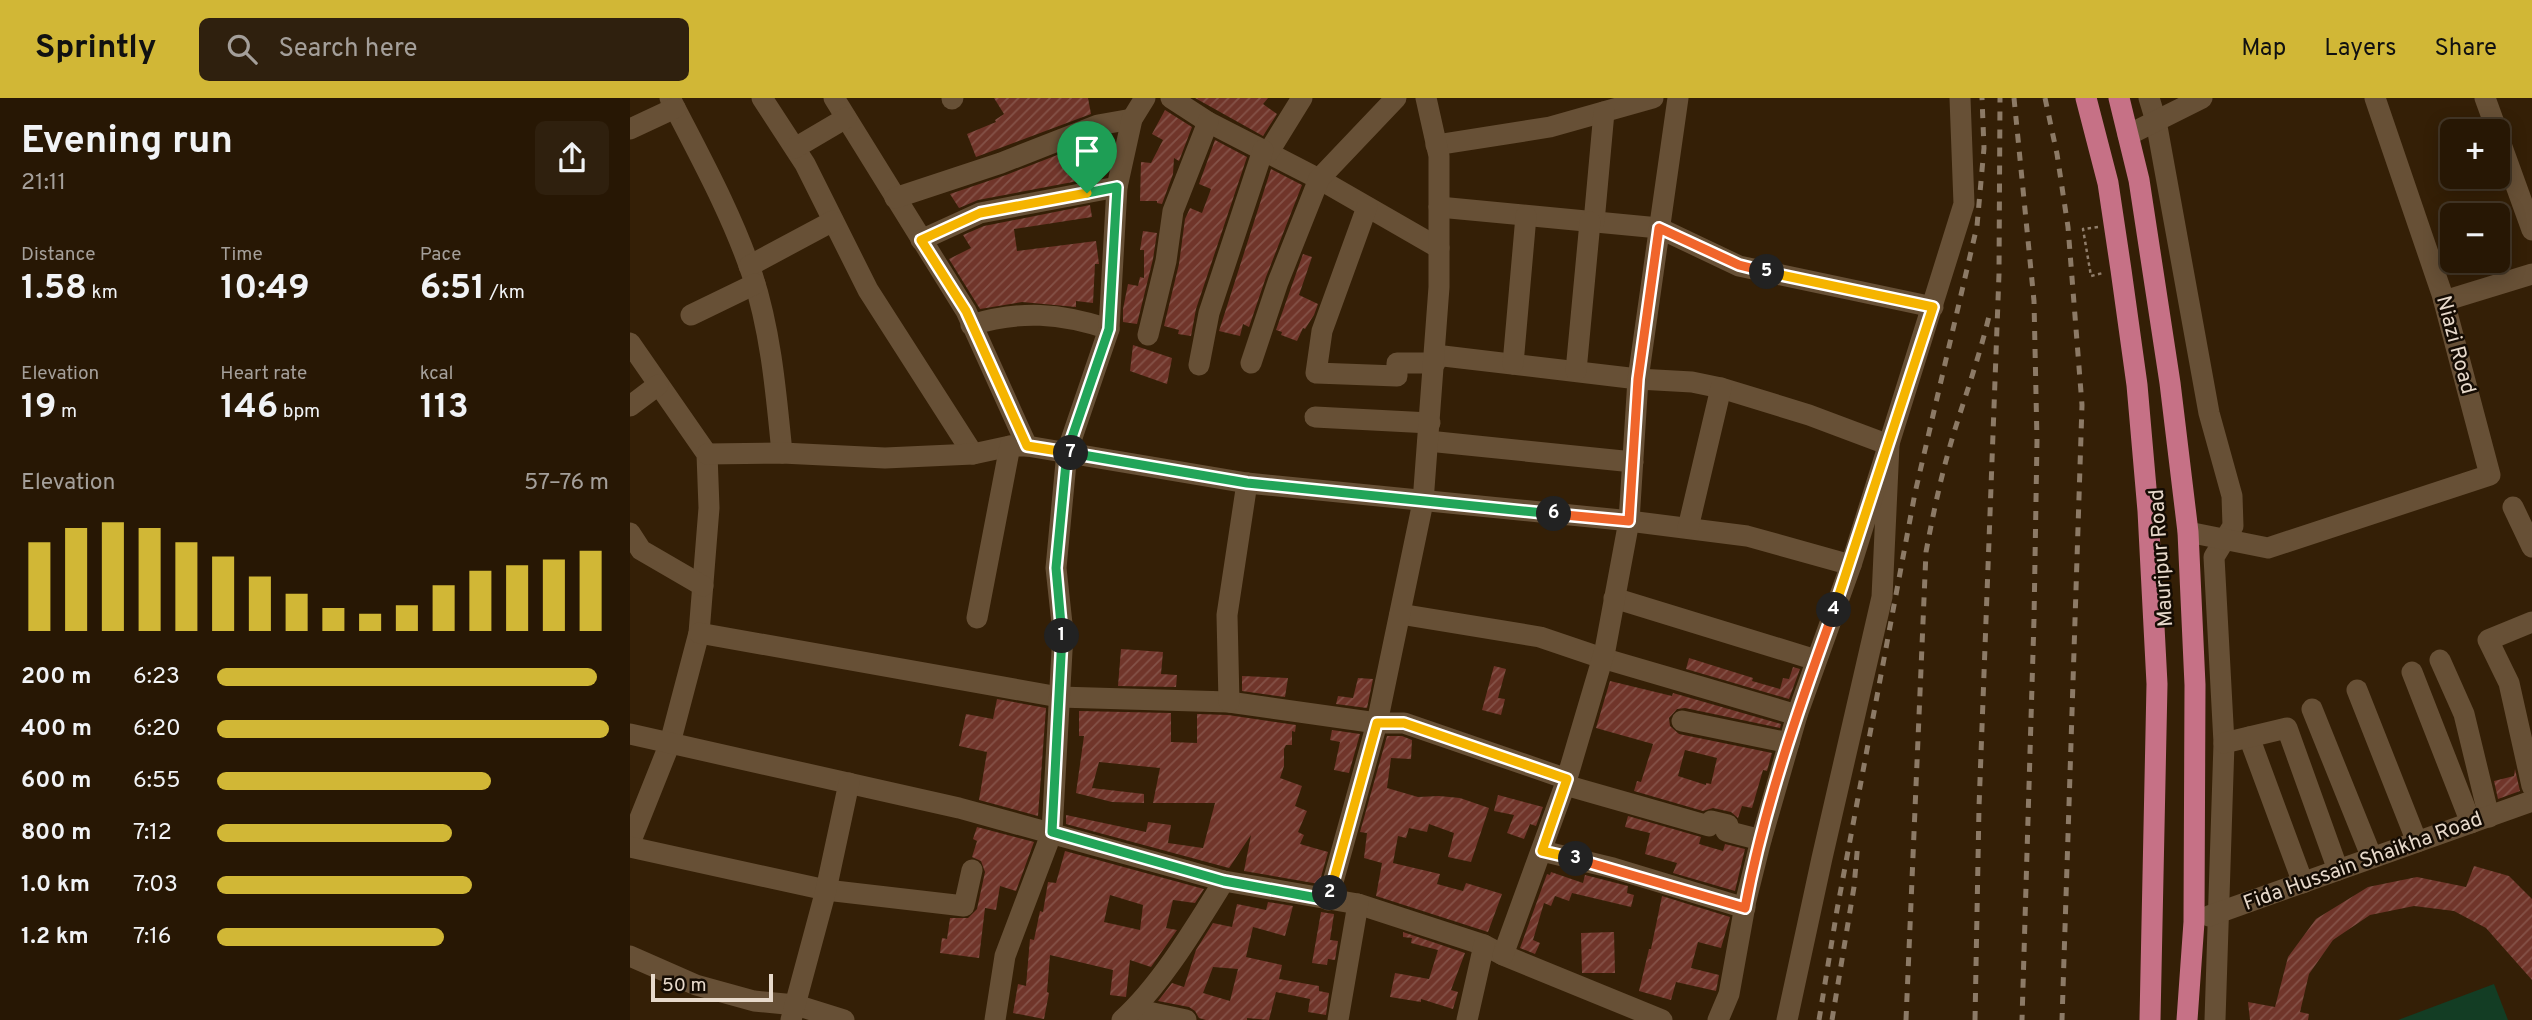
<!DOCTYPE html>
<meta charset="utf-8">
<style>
body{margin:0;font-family:Overpass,sans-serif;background:#2f200e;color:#f1f3f6;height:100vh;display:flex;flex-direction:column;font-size:26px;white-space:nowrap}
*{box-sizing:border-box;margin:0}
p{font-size:23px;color:#a49f9a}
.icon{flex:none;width:38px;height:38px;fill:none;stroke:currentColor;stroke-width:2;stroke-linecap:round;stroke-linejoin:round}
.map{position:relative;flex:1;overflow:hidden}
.panel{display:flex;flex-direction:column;background:#271704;width:630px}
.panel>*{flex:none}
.tools{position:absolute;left:1810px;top:21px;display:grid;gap:14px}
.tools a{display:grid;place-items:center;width:70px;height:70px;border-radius:10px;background:#271704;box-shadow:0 4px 18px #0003,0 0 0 2px #433626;font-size:35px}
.scale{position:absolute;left:21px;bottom:18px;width:122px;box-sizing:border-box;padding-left:7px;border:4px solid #e7d9cb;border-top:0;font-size:19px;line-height:24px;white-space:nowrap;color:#e7d9cb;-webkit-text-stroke:5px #150c03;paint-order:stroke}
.pin{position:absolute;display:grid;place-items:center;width:60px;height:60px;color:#fff;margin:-72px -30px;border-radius:50% 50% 50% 0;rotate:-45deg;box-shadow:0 0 7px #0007}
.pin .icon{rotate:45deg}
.km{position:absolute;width:35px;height:35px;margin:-18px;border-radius:50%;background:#222;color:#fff;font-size:19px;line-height:35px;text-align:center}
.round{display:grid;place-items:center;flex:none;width:74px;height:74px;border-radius:10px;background:#2f200e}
.head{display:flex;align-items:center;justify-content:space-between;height:119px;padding:0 21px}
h1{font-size:38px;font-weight:700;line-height:52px}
.figures{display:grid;grid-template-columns:repeat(3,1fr);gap:10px;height:119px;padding:7px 21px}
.figures div{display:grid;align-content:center}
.figures b{font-size:35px;font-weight:700}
.figures small{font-size:19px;font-weight:400}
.figures p{font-size:19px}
.chart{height:196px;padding:14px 21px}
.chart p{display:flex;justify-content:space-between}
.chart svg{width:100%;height:126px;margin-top:7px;stroke:#d1b736;stroke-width:6}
ul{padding:0 21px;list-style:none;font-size:23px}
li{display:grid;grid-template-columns:112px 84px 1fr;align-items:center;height:52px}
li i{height:18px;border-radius:9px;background:#d1b736}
header{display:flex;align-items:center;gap:42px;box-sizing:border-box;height:98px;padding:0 35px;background:#d1b736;color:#111}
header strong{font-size:33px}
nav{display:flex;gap:38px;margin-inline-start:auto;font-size:24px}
.search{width:490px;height:63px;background:#2f200e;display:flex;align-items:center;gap:18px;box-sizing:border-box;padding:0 24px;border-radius:10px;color:#a49f9a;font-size:26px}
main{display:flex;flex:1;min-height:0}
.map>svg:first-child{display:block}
.green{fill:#133d24}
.building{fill:url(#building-hatch);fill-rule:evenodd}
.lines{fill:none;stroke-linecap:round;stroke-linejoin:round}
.path{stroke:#907e6b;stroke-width:2.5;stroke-dasharray:3.5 3.5;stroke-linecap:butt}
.minor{stroke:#675036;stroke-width:21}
.highway{stroke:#c67186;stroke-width:21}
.rail{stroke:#8c7a66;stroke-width:5;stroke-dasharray:9 9;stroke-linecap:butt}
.split-1-casing{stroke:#fff;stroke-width:14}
.split-2-casing{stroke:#fff;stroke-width:14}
.split-3-casing{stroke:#fff;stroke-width:14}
.split-4-casing{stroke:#fff;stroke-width:14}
.split-5-casing{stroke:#fff;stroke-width:14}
.split-6-casing{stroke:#fff;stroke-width:14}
.split-7-casing{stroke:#fff;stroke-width:14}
.split-8-casing{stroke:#fff;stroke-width:14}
.split-1{stroke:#22a559;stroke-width:9}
.split-2{stroke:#22a559;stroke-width:9}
.split-3{stroke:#f5b400;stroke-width:9}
.split-4{stroke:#f0652b;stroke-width:9}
.split-5{stroke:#f5b400;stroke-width:9}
.split-6{stroke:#f0652b;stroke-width:9}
.split-7{stroke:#22a559;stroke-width:9}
.split-8{stroke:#f5b400;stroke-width:9}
.labels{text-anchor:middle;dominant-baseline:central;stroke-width:5;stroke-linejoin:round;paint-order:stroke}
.street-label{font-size:21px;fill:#e7d9cb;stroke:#150c03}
</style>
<header>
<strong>Sprintly</strong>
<div class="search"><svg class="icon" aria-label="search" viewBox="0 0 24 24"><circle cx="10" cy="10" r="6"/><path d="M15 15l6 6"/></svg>Search here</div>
<nav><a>Map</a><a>Layers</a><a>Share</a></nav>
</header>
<main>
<section class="panel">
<div class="head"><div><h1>Evening run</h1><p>21:11</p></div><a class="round"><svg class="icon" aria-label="share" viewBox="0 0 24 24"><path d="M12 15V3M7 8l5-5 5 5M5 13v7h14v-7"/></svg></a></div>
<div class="figures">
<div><p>Distance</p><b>1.58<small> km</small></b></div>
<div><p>Time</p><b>10:49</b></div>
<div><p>Pace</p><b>6:51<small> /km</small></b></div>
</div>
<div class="figures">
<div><p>Elevation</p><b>19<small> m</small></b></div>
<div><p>Heart rate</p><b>146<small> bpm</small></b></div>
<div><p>kcal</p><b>113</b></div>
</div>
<div class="chart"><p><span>Elevation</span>57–76 m</p>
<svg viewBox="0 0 160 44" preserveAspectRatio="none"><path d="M5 44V13M15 44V8M25 44V6M35 44V8M45 44V13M55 44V18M65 44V25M75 44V31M85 44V36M95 44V38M105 44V35M115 44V28M125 44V23M135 44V21M145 44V19M155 44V16"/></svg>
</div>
<ul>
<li><b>200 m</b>6:23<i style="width:97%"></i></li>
<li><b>400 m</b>6:20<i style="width:100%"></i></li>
<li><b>600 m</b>6:55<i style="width:70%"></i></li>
<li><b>800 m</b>7:12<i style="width:60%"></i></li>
<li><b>1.0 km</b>7:03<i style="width:65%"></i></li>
<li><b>1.2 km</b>7:16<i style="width:58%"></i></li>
</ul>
</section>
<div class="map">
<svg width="1902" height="922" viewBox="0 0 1902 922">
<defs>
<pattern id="building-hatch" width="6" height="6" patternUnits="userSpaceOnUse" patternTransform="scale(1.75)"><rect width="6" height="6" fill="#70352a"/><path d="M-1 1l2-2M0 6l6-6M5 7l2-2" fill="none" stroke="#845248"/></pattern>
</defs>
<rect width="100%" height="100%" fill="#341f06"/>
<polygon class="green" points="1864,886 1878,922 1768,922"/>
<g class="building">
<polygon points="364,0 458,0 461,16 346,59 337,36 366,24 365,22 374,16"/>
<polygon points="565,0 638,0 633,6 647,16 633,38"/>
<polygon points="535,12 562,29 549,63 544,60 543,76 532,106 527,105 527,103 510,103 511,64 521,65 533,42 522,36"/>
<polygon points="471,40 474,63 472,64 473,75 469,76 469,79 348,102 329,110 320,96 376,77"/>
<polygon points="585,42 617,59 566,211 561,238 548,236 549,232 534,228 549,166 555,121 560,110 572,115 581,91 569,86"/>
<polygon points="641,71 672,87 636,179 619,229 613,226 610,238 589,233"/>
<polygon points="460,107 462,119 384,131 387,153 466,143 469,166 465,166 463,205 446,203 446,209 392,204 350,211 319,161 341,150 333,137 354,128"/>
<polygon points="513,133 527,135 523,161 507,226 493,224 493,211 498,186 508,188 510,179 514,180 514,152 510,152"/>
<polygon points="673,156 682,159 669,197 688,206 684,217 675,231 673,230 667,243 651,237 652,234 646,232"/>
<polygon points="503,247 542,260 537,286 500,273"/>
<polygon points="491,551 533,554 531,576 547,577 546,589 488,588"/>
<polygon points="1059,560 1123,580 1122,583 1150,591 1153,580 1159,581 1163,569 1170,571 1159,601 1056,571"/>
<polygon points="864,568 876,571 868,600 875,601 871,617 852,612"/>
<polygon points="612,578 658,580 655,599 612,593"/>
<polygon points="728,580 743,581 737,610 706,606 708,598 723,600"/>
<path d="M980 583 1042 598 1043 595 1151 626 1150 630 1055 610 1047 611 1039 620 1040 628 1049 636 1142 655 1137 673 1133 672 1122 710 1112 708 1108 720 1101 714 1083 710 1073 713 1004 693 1007 683 1011 684 1023 646 966 630ZM1055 652 1087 660 1081 686 1076 685V687L1048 678Z"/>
<polygon points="367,601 416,610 408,718 349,702 357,654 329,648 336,616 363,621"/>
<polygon points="449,613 541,615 541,644 567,645 567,616 598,617 666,627 665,634 662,633 662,647 656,647 654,651 654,668 650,680 672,688 665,708 677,713 668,734 674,737 670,746 698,754 689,786 614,773 621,737 599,770 436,726 436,717 516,734 518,724 541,727 538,745 573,750 585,705 523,705 530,670 469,664 462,690 514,696 514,705 482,704 446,695 454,638 449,638"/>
<polygon points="702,632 730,636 719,675 704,672 710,644 700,642"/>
<polygon points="757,638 772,638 782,642 781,661 761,660 757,690 788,699 809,698 830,700 859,710 841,764 818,759 824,735 799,726 797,734 779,730 776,740 768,738 763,765 810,776 807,786 833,793 836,785 872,796 858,834 746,798 752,765 734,760 737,735 730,734"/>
<polygon points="1885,671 1890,693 1868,701 1864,683 1884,678"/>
<polygon points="868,697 913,709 906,728 900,726 894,741 877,735 884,717 864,713"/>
<polygon points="998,718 1071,739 1069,746 1093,753 1095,746 1115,751 1105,793 1043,775 1047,765 1015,756 1020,735 995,729"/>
<polygon points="347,729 404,744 386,793 370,788 366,812 355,810 349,860 310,855 312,840 317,841 320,820 338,820 347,811 355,774 351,763 342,759 347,743 343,741"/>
<path d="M435 753 574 791 565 805 543 802 536 830 547 832 521 869 500 862 496 899 480 897 483 872 420 857 417 894 419 895 414 921 383 915 388 886 396 888 400 841 404 842 410 813 413 814 418 784 426 785ZM480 797 513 807 510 832 474 824Z"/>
<polygon points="1844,768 1879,778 1902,801 1902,882 1856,830 1824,813 1784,808 1740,817 1703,842 1679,876 1670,914 1679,916 1678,922 1620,922 1618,904 1645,909 1658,859 1686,821 1738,789 1787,779 1836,789"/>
<polygon points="921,774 953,785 955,777 998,788 997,795 1004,797 1001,809 942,795 939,803 925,798 921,808 914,805 903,842 910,845 905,856 890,850 917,776 920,777"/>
<polygon points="1032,798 1100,819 1091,850 1068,844 1061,870 1089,877 1086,893 1046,884 1041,902 1009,893 1019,851 1021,851"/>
<path d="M638 804 663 808 655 838 623 829 616 859 652 867 649 881 689 888V893L699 895 696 917 678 914 680 901 646 894 639 922 617 920V922H576L569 920 565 913 559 909 528 903 542 885 554 889 566 852 583 825 602 829 607 806 636 812ZM583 869 608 871 600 903 573 895Z"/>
<polygon points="691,814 704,816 700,842 708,843 705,862 698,861 697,867 682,865"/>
<polygon points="773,834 835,855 821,892 828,894 823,911 791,901 791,904 760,899 765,875 799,881 808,852 781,845 782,840 773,839"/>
<polygon points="984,834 985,875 952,875 951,835"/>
</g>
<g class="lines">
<polyline class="path" points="1468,129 1453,131 1461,178 1473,175"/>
<g class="minor">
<path d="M40 0C69 57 101 114 122 176 141 234 146 294 152 355"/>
<polyline points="132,0 175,66 238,192 343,356"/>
<polyline points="204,0 336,213 397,348"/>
<polyline points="541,0 578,24 689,81 809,150"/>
<polyline points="1519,0 1526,23 1579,315 1602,398 1603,428 1584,459 1594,645 1585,922"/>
<polyline points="1855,0 1867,33"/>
<polyline points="322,1 323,0"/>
<polyline points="0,31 45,10"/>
<polyline points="1867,35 1902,132"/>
<polyline points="1498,37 1572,0"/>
<polyline points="806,47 920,29 1023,0"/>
<polyline points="165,50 216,20"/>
<polyline points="638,55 672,0"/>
<polyline points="265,100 371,65 468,27 502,21"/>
<polyline points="737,109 692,233 686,275 767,278 767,265 805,265"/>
<polyline points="809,109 1029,130 1109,168 1303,209"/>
<polyline points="964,124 974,14"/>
<polyline points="291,142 350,115 487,89"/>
<polyline points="119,168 203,123"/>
<polyline points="1814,203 1902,176"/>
<polyline points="61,217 125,186"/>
<path d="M341 227C391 212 430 215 479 231"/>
<polyline points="518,237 536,163 543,113 578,24"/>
<polyline points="0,245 77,356 79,410 69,535 40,645 0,745"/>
<polyline points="805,257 1008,281 1062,284 1091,290 1179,317 1259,347 1252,499 1192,760 1157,922"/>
<polyline points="621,265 648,184 689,81 766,0"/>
<polyline points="883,266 896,118"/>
<polyline points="569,267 579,215 633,52"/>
<polyline points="946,273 960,124"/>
<polyline points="0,308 28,287"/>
<polyline points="685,319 800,325"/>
<polyline points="798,343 1003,364"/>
<polyline points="77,356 152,355 255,360 343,356 380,348 397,348 617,385 991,422 1117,438 1221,467"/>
<polyline points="1883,409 1902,449"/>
<polyline points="1058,430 1091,290"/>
<polyline points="1558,434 1638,450 1860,377 1812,196 1745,0"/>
<polyline points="0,435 11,452 73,488"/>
<polyline points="984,500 1186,562"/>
<polyline points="770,516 910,539 972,560 1167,617"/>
<polyline points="347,520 380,348"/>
<polyline points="1902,524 1858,542 1879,585 1902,688"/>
<polyline points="69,535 429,599 599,604 747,625 774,625 937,681"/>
<polyline points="1810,562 1834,616 1859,719"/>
<polyline points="1782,574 1841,725"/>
<polyline points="1727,592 1787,744"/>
<polyline points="599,604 597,517 617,385"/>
<polyline points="1682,611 1742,760"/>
<polyline points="1052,623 1159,645"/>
<polyline points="0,636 329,710 594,783 728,806 854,847 873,857 1032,922"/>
<polyline points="1619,639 1673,785"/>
<polyline points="1594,645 1657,630 1708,772"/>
<polyline points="935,687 1079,728 1081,723 1098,727 1096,733 1131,742"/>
<polyline points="0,749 196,792 334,808 342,772"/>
<polyline points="912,753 983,770 1115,810"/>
<polyline points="698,802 747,625 793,404 809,189 809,58 796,0"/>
<polyline points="1579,818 1902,703"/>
<polyline points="873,857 935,687 975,552 999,423 1008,281 1048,0"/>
<polyline points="0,858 66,887 124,903 166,907 214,922"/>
<polyline points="504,911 556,922"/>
<polyline points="161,922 196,792 219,685"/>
<polyline points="365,922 375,858 422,734 433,535 426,470 437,354 479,231 487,89 502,21 515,0"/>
<path d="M492 922C531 887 566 828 594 783"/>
<polyline points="708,922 728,806"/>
<polyline points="837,922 854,847"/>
<polyline points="1088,922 1099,896 1116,802 1131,742 1167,617 1221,467 1334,106 1330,0"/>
</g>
<g class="highway">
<polyline points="1456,0 1478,85 1491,172 1507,287 1518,413 1527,586 1520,922"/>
<polyline points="1489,0 1509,82 1540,285 1558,434 1565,587 1564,824 1557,922"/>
</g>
<g class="rail">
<polyline points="1384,0 1404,203 1407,343 1404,521 1392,922"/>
<polyline points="1415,0 1427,56 1438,129 1452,307 1432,922"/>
<polyline points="1189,922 1207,812 1285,395 1347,128 1354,50 1352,0"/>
<polyline points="1202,922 1224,789 1228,744"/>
<path d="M1276 922 1296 454C1304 411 1313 369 1326 328 1338 290 1351 253 1360 214"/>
<polyline points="1345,922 1349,709 1369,176 1370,0"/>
</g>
</g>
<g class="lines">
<defs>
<polyline id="split-1" points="432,538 426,470 437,354 479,231 487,89 457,95"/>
<polyline id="split-2" points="432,538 422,734 594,783 698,802 700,795"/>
<polyline id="split-3" points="700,795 747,625 774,625 937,681 912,753 946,761"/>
<path id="split-4" d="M946 761 1115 810C1134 708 1169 609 1204 512"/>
<polyline id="split-5" points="1137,174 1303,209 1204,512"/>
<polyline id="split-6" points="924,416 999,423 1008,281 1029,130 1109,167 1137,174"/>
<polyline id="split-7" points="441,355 617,385 924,416"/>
<polyline id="split-8" points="441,355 397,348 336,213 291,142 350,115 457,95"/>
</defs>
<use href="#split-1" class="split-1-casing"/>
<use href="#split-2" class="split-2-casing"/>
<use href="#split-3" class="split-3-casing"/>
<use href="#split-4" class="split-4-casing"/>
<use href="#split-5" class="split-5-casing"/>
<use href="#split-6" class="split-6-casing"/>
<use href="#split-7" class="split-7-casing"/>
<use href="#split-8" class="split-8-casing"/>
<use href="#split-1" class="split-1"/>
<use href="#split-2" class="split-2"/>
<use href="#split-3" class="split-3"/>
<use href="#split-4" class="split-4"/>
<use href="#split-5" class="split-5"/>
<use href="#split-6" class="split-6"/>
<use href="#split-7" class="split-7"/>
<use href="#split-8" class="split-8"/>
</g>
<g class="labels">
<g class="street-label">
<text transform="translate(1825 247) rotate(75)">Niazi Road</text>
<text transform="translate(1532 460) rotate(-94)">Mauripur Road</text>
<text transform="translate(1733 764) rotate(-20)">Fida Hussain Shaikha Road</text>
</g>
</g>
</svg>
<div class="tools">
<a>+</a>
<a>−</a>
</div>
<div class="scale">50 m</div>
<div class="pin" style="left:457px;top:95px;background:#1e9e55"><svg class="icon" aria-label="arrive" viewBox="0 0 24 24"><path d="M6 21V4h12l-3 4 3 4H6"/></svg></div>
<b class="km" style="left:432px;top:538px">1</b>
<b class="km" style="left:700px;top:795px">2</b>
<b class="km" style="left:946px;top:761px">3</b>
<b class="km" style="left:1204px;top:512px">4</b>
<b class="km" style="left:1137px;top:174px">5</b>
<b class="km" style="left:924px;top:416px">6</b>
<b class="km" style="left:441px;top:355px">7</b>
</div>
</main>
